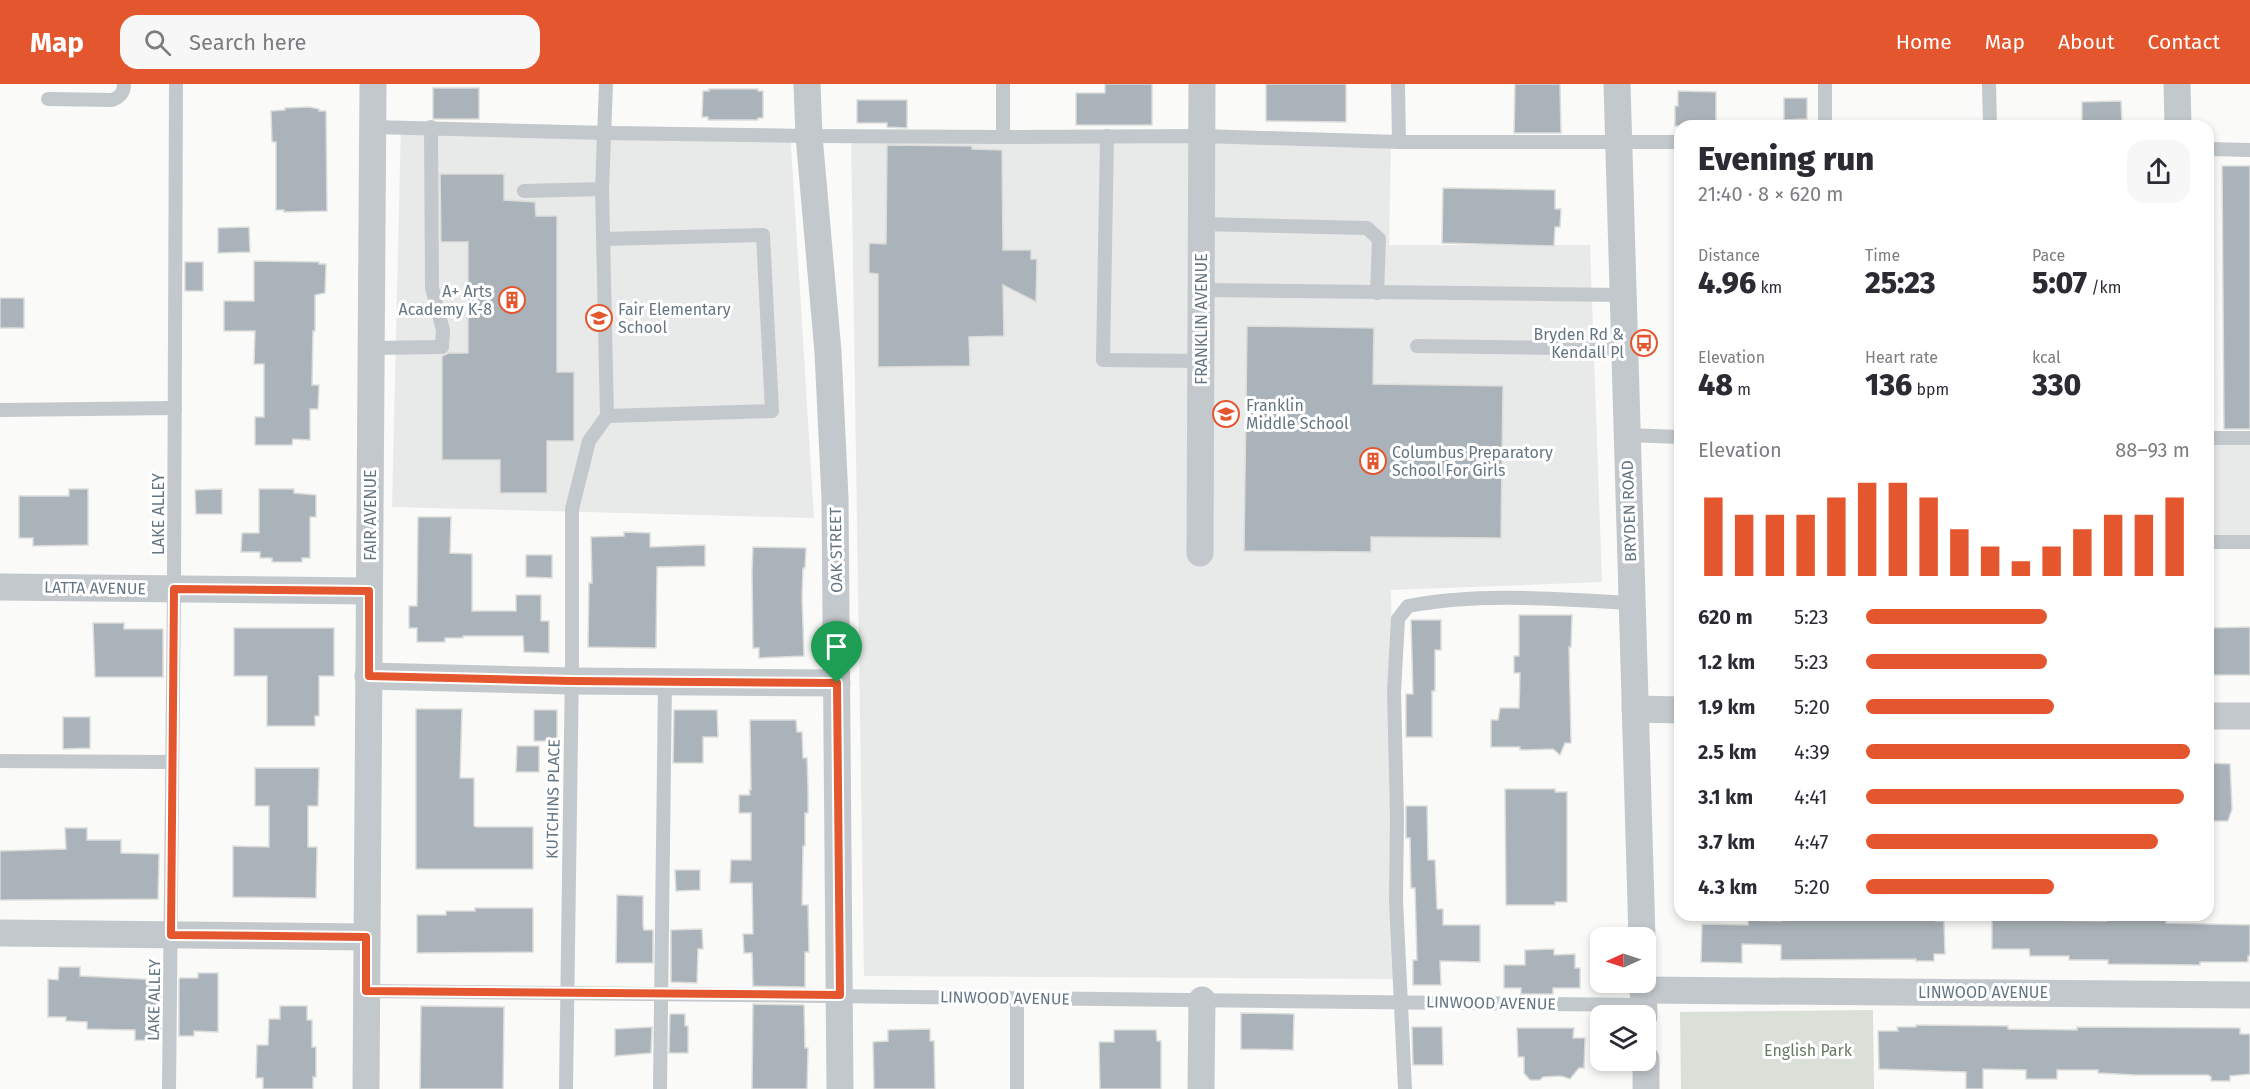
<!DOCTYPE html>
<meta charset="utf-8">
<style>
body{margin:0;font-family:"Fira Sans",sans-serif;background:#f7f7f7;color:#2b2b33;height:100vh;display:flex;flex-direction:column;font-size:22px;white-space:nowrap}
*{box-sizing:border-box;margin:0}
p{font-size:20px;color:#7c7c81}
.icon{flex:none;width:33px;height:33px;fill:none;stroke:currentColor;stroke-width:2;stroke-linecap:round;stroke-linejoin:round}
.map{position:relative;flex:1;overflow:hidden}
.side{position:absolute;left:1674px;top:36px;width:540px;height:801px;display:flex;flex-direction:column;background:#fff;border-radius:18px;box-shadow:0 3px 9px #0003}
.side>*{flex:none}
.needle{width:39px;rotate:267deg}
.buttons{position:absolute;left:1590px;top:843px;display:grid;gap:12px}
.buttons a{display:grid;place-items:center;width:66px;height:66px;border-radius:12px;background:#fff;box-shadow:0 3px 9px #0003;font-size:30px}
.pin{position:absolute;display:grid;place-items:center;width:51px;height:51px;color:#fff;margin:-62px -26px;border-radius:50% 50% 50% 0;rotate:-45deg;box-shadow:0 0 6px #0007}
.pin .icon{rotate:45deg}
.round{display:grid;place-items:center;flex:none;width:63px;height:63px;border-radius:18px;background:#f7f7f7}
.head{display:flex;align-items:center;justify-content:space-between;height:102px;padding:0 24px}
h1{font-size:33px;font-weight:800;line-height:45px}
.figures{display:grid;grid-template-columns:repeat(3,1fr);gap:9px;height:102px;padding:6px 24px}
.figures div{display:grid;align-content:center}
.figures b{font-size:30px;font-weight:800}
.figures small{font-size:16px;font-weight:400}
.figures p{font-size:16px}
.chart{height:168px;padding:12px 24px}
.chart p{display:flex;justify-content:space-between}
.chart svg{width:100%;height:108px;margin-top:6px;stroke:#e4572e;stroke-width:6}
ul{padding:0 24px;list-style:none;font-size:20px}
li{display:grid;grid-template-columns:96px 72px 1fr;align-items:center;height:45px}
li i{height:15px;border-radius:8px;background:#e4572e}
header{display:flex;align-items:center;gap:36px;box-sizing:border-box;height:84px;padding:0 30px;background:#e4572e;color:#fff}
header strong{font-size:28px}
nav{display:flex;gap:33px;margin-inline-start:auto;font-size:21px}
.search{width:420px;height:54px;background:#f7f7f7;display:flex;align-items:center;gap:15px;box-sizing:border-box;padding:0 21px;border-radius:18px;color:#7c7c81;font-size:22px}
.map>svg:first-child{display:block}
.built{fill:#e8e9e9}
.green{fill:#dadfd7}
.building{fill:#aab3b9;stroke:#dcdcda;stroke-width:1.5}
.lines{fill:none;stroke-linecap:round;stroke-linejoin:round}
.service{stroke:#c3c8cc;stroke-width:14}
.minor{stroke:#c3c8cc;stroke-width:27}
.route-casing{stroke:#fff;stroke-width:12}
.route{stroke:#e4572e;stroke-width:8}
.labels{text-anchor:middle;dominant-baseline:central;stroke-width:6;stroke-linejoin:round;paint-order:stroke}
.poi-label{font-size:16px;fill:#657683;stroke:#fff;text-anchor:start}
.street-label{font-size:16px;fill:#657683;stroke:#fff}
.park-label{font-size:16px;fill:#687a64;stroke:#fff}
</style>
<header>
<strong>Map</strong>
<div class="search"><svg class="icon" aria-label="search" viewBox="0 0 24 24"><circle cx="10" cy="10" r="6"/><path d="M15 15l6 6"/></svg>Search here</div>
<nav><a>Home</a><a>Map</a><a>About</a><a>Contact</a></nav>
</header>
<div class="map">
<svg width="2250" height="1005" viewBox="0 0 2250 1005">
<rect width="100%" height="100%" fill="#fafaf8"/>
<g class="built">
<polygon points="401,38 790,45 814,434 392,423"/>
<polygon points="851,49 1391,59 1389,161 1590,161 1602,498 1391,506 1398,895 864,892"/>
<polygon points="2208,350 2250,351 2250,460 2208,460"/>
</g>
<polygon class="green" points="1873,926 1874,1005 1681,1005 1680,928"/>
<g class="building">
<polygon points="1105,0 1152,0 1152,41 1076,41 1076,9 1105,9"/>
<polygon points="1266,0 1346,0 1346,38 1266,37"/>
<polygon points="1515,0 1560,0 1561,49 1514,49"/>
<rect x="433" y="4" width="46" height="31"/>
<polygon points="709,5 758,5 758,7 763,7 763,34 758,34 758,36 708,36 708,33 702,33 703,7 709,7"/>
<polygon points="1678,7 1716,8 1716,42 1675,42 1675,22 1678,22"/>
<polygon points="1784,14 1807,14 1807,35 1784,36"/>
<polygon points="857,16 907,16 907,44 887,43 887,39 857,39"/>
<polygon points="2121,17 2122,40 2082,40 2082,18"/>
<polygon points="309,23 319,25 319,27 326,27 327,127 284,128 284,126 276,126 276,58 272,58 271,27 285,26 285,24"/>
<polygon points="887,61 972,62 972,65 1002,66 1003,166 1031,166 1031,175 1037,175 1036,218 1003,201 1004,252 969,253 970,282 878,283 878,190 869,189 869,159 886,160"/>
<polygon points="2222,82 2250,82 2250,345 2224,345"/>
<polygon points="440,90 504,90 504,116 535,118 536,132 557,132 557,288 574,288 574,357 547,357 547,409 500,409 500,376 442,376 442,272 449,269 468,269 468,158 441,158"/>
<polygon points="1443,104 1555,106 1555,125 1561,125 1560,143 1555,143 1554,162 1442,159"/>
<polygon points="249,143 250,168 218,169 218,144"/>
<polygon points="254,177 319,178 319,180 326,180 325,209 315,211 315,247 313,247 312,301 319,301 318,325 310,325 310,356 293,355 292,361 255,361 255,333 264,333 264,280 254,280 255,247 224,247 224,217 254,217"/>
<rect x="185" y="178" width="18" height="29"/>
<rect x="0" y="214" width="24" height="30"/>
<polygon points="1247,242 1374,244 1373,300 1503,302 1501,454 1371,453 1371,468 1244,467"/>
<polygon points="69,405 88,405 88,461 33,462 33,454 19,454 19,412 69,412"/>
<polygon points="222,405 222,430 196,430 195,406"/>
<polygon points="259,405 294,405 294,409 316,411 316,433 310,433 310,474 302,474 302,478 272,478 272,474 260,474 260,468 241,468 242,449 259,449"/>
<polygon points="418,433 451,433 450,469 472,470 472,527 516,527 516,511 541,511 541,537 549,537 549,569 524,568 523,552 463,552 463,554 445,554 445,558 417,558 417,544 409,544 409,522 417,522"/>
<polygon points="624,448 650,449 650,463 705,461 705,482 657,483 656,564 588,563 589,499 592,499 591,453 624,452"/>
<polygon points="753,463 806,464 805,484 803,484 802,513 804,572 759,574 759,564 753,564 752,488"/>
<polygon points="526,471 552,471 552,494 526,493"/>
<polygon points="1519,531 1572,531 1571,563 1569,563 1571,659 1565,659 1560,671 1553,665 1520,666 1520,663 1491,663 1491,636 1498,636 1500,624 1519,624 1520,589 1514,589 1514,572 1519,572"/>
<polygon points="1411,536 1441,536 1441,566 1435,566 1435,607 1432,607 1432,653 1406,653 1406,610 1413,610"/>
<polygon points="93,539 124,539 124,545 163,545 163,593 95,593"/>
<polygon points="2250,543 2250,591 2208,591 2208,544"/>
<polygon points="234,544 334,544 334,592 319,592 319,632 315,632 315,642 267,642 267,592 234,592"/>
<polygon points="416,625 462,625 460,694 474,694 474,742 477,743 533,743 533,785 416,785"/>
<rect x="534" y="626" width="23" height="31"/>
<polygon points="674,626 717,626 718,653 703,653 703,679 673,679"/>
<polygon points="63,633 90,633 90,664 63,665"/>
<polygon points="750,636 796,636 797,648 802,648 803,674 807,674 808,705 808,729 805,729 805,762 803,762 802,821 808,821 809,868 805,868 805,903 753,902 752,869 744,869 743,850 753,850 752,799 730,799 731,776 751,776 751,729 739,729 739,711 750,711 749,706 751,706"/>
<polygon points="517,662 539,662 539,688 516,688"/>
<polygon points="2208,679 2230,680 2232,725 2228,737 2208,737"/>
<polygon points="255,684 319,684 318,722 308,722 308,763 317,763 316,814 233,813 233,762 269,763 269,722 255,722"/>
<polygon points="1505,705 1555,705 1555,708 1567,708 1567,818 1555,818 1555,821 1506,821"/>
<polygon points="1406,722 1427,722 1428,776 1435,776 1437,825 1443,825 1443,841 1480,841 1480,878 1440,877 1441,901 1413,901 1413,876 1417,876 1415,804 1411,804 1410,754 1406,754"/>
<polygon points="65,744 87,744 87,756 121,756 121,769 159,770 158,815 0,816 0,767 66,765"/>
<polygon points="675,786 700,786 700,806 676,807"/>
<polygon points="617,811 643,812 643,842 644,846 653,846 653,879 616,879"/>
<polygon points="475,824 533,824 533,868 417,869 417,831 446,831 446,827 475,827"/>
<polygon points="1781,831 1837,831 1837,833 1842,834 1879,835 1893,834 1893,832 1936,831 1936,837 1944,837 1945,870 1934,870 1934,877 1916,877 1916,875 1781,876 1781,861 1742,860 1742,879 1701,878 1702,840 1748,841 1748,836 1781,837"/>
<polygon points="1992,831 2048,831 2048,836 2106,837 2106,831 2166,831 2166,839 2250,841 2250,872 2248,872 2248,878 2200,878 2200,881 2108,880 2108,876 2069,876 2069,872 2030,872 2029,865 1992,865"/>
<polygon points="702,845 703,865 698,865 697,899 671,898 671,846"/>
<polygon points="1554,865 1554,871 1575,870 1575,884 1580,884 1580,904 1553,904 1553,910 1521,910 1521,904 1504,904 1504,881 1525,881 1525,866"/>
<polygon points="59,883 80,883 80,892 161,896 161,952 159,952 159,957 135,956 135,946 87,945 87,938 66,937 66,933 48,933 48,895 58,896"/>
<polygon points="198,889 218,889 218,948 194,947 194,952 179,952 179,896 180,894 198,894"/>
<polygon points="753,920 804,921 805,964 808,964 807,1005 752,1005"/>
<polygon points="280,922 307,922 307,936 312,936 312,963 316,963 316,993 313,993 313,1005 263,1005 263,994 256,994 257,961 268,961 269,935 280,935"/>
<polygon points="421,922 504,923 503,1005 420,1005"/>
<polygon points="1241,929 1294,930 1293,966 1241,965"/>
<polygon points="670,930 685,930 685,942 688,942 688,969 669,969"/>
<polygon points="1916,941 2008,942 2008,945 2077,946 2077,943 2240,944 2240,950 2250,950 2250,990 2230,992 2230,997 2211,997 2211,993 2208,991 2136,991 2098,989 2098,986 2057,986 2057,995 2026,995 2026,986 1983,985 1983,1005 1966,1005 1966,988 1879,985 1878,947 1898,947 1897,943 1916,943"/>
<polygon points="652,943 651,969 615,972 615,945"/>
<polygon points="1412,943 1442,943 1443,981 1413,981"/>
<polygon points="1517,944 1574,944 1573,954 1585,954 1584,984 1579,984 1570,995 1561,992 1543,993 1540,996 1530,996 1524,989 1524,973 1518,973"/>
<polygon points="930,945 930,957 934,957 935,1005 874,1005 873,958 888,957 888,946"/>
<polygon points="1114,946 1156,946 1157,957 1161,957 1161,1005 1100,1005 1099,958 1114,958"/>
</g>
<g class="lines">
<g class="service">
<polyline points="1398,0 1399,58"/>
<polyline points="1825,0 1825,42"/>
<polyline points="1989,0 1990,42"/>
<path d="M48 15 112 16C120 13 124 9 124 0"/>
<polyline points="372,43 604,49 809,52 1003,53 1202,52 1399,58 1680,58"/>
<polyline points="1107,52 1103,276 1201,277"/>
<polyline points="1003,53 1003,0"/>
<polyline points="2208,65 2250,66"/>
<polyline points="524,107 602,105"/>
<polyline points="1202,140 1367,144 1379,155 1377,209"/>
<polyline points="604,155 763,151 772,327 607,332"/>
<polyline points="1201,206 1623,211"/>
<polyline points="1417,262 1624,265"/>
<polyline points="371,264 442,263 443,246 432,204 431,43"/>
<polyline points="0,326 175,324"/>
<polyline points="1627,351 1680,353"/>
<polyline points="2208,354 2250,354"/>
<polyline points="2208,458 2250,458"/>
<polyline points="0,677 171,678"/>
<polyline points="366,907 1644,921"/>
<polyline points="1017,914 1017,1005"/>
<polyline points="169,1005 174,505 176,0"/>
<polyline points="566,1005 572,582 572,425 589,357 607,332 602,105 606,0"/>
<polyline points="660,1005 665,598"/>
<path d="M1405 1005 1396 816 1397 732 1394 607 1398 535 1408 522C1481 508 1557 515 1632 519"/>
</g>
<g class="minor">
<polyline points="807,0 809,52 828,268 835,414 840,1005"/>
<polyline points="1617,0 1642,854"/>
<polyline points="2177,0 2178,42"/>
<polyline points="1200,469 1202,0"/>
<polyline points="0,503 369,507"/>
<polyline points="368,592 571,597 837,599"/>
<polyline points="1635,625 1680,626"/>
<polyline points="2208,632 2250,632"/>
<polyline points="0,849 366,853"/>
<polyline points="1643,898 1644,932"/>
<polyline points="1643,906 2250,911"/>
<polyline points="1646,975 1646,1005"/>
<polyline points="366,1005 373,0"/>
<polyline points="1201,1005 1202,916"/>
</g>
</g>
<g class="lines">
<defs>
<polygon id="route" points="174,505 369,507 369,592 572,597 837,599 840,911 366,907 366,853 171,851"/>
</defs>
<use href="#route" class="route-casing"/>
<use href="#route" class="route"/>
</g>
<defs>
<symbol id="building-ring" viewBox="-11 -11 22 22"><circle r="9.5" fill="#fff" stroke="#e4572e" stroke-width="1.5"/><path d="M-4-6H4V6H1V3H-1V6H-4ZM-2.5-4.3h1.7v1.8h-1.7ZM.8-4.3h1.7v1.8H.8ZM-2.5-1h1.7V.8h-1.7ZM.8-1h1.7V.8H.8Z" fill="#e4572e"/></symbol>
<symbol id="school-ring" viewBox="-11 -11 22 22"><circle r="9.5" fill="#fff" stroke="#e4572e" stroke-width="1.5"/><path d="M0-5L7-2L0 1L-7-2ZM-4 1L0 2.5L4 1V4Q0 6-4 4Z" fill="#e4572e"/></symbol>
<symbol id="bus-ring" viewBox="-11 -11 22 22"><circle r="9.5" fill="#fff" stroke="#e4572e" stroke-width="1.5"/><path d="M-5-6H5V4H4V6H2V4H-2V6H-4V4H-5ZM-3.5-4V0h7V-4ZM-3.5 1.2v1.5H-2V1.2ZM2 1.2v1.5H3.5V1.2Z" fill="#e4572e"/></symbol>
</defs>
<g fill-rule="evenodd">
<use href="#building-ring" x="497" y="201" width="30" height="30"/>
<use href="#school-ring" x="584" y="219" width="30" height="30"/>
<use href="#bus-ring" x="1629" y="244" width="30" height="30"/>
<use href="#school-ring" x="1211" y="315" width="30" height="30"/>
<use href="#building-ring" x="1358" y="362" width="30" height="30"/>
</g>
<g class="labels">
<g class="poi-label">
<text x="492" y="207" text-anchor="end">A+ Arts<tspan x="492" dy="18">Academy K-8</tspan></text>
<text x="618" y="225">Fair Elementary<tspan x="618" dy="18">School</tspan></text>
<text x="1624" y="250" text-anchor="end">Bryden Rd &amp;<tspan x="1624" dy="18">Kendall Pl</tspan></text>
<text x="1246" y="321">Franklin<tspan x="1246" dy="18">Middle School</tspan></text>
<text x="1392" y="368">Columbus Preparatory<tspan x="1392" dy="18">School For Girls</tspan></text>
</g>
<g class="street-label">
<text transform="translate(1201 235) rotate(-90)">FRANKLIN AVENUE</text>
<text transform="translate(1629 427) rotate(-92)">BRYDEN ROAD</text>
<text transform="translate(158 430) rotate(-90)">LAKE ALLEY</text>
<text transform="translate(370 431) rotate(-90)">FAIR AVENUE</text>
<text transform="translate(836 466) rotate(-91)">OAK STREET</text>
<text transform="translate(95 504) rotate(1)">LATTA AVENUE</text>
<text transform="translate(553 715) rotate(-89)">KUTCHINS PLACE</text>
<text x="1983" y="908">LINWOOD AVENUE</text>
<text transform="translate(1005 914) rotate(1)">LINWOOD AVENUE</text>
<text transform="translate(154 916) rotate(-89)">LAKE ALLEY</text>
<text transform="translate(1491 919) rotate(1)">LINWOOD AVENUE</text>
</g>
<g class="park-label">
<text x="1808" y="966">English Park</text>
</g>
</g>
</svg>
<div class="buttons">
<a><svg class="needle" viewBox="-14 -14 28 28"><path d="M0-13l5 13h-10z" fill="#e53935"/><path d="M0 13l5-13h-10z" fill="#7c7c81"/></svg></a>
<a><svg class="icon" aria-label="layers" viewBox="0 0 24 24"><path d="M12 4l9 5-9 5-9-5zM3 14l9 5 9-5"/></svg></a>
</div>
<div class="pin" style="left:837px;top:599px;background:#1e9e55"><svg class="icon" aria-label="arrive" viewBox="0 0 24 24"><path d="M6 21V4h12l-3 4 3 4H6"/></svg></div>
<section class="side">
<div class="head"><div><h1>Evening run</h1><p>21:40 · 8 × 620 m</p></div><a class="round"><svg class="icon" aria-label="share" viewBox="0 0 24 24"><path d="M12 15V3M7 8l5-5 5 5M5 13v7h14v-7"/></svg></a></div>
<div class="figures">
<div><p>Distance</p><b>4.96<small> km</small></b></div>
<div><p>Time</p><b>25:23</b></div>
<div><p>Pace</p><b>5:07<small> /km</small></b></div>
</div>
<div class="figures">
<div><p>Elevation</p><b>48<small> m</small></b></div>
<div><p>Heart rate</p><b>136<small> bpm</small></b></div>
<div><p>kcal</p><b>330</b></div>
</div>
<div class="chart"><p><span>Elevation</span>88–93 m</p>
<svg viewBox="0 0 160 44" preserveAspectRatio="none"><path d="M5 44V12M15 44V19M25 44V19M35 44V19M45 44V12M55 44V6M65 44V6M75 44V12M85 44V25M95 44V32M105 44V38M115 44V32M125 44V25M135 44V19M145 44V19M155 44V12"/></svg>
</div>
<ul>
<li><b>620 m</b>5:23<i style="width:56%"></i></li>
<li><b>1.2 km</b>5:23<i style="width:56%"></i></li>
<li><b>1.9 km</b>5:20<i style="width:58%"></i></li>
<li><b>2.5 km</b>4:39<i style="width:100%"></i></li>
<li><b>3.1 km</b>4:41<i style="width:98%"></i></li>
<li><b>3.7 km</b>4:47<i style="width:90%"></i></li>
<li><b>4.3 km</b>5:20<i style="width:58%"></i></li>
</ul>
</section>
</div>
